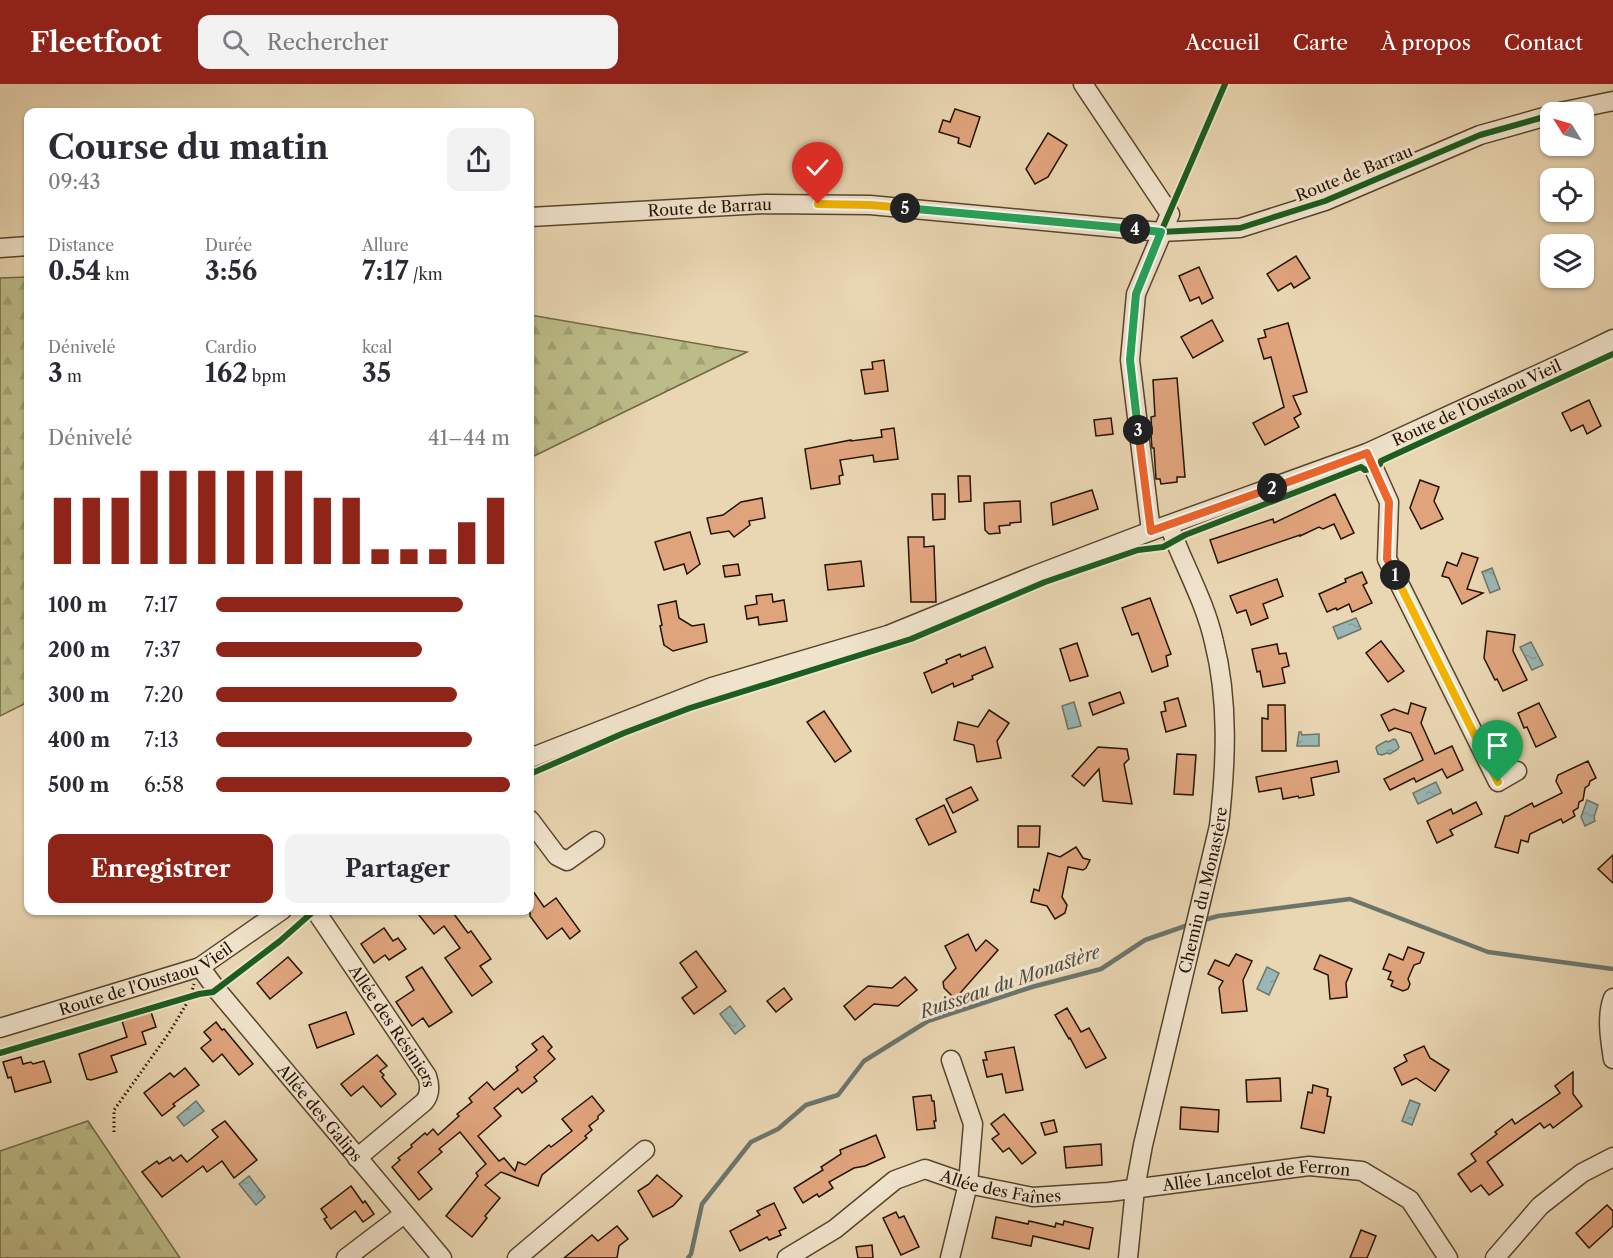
<!DOCTYPE html>
<html lang="fr">
<meta charset="utf-8">
<style>
body{margin:0;font-family:"Libre Caslon Text",serif;background:#f2f2f3;color:#2b2b33;height:100vh;display:flex;flex-direction:column;font-size:22px;white-space:nowrap}
*{box-sizing:border-box;margin:0}
p{font-size:20px;color:#7c7c81}
.icon{flex:none;width:33px;height:33px;fill:none;stroke:currentColor;stroke-width:2;stroke-linecap:round;stroke-linejoin:round}
.map{position:relative;flex:1;overflow:hidden}
.sheet{position:absolute;left:24px;top:24px;width:510px;height:807px;display:flex;flex-direction:column;background:#fff;border-radius:12px;box-shadow:0 2px 4px #0004}
.sheet>*{flex:none}
.needle{width:39px;rotate:307deg}
.tools{position:absolute;left:1540px;top:18px;display:grid;gap:12px}
.tools a{display:grid;place-items:center;width:54px;height:54px;border-radius:12px;background:#fff;box-shadow:0 2px 4px #0004;font-size:30px}
.pin{position:absolute;display:grid;place-items:center;width:51px;height:51px;color:#fff;margin:-62px -26px;border-radius:50% 50% 50% 0;rotate:-45deg;box-shadow:0 0 6px #0007}
.pin .icon{rotate:45deg}
.km{position:absolute;width:30px;height:30px;margin:-15px;border-radius:50%;background:#222;color:#fff;font-size:16px;line-height:30px;text-align:center}
.round{display:grid;place-items:center;flex:none;width:63px;height:63px;border-radius:12px;background:#f2f2f3}
.overview{display:flex;align-items:center;justify-content:space-between;height:102px;padding:0 24px}
h1{font-size:33px;font-weight:700;line-height:45px}
.stats{display:grid;grid-template-columns:repeat(3,1fr);gap:9px;height:102px;padding:6px 24px}
.stats div{display:grid;align-content:center}
.stats b{font-size:26px;font-weight:700}
.stats small{font-size:16px;font-weight:400}
.stats p{font-size:16px}
.chart{height:168px;padding:12px 24px}
.chart p{display:flex;justify-content:space-between}
.chart svg{width:100%;height:108px;margin-top:6px;stroke:#8f2418;stroke-width:6}
.primary-button{display:flex;gap:12px;margin-top:auto;padding:12px 24px}
.primary-button a{flex:1;height:69px;border-radius:12px;background:#8f2418;color:#fff;font-size:24px;font-weight:700;line-height:69px;text-align:center}
.primary-button a+a{background:#f2f2f3;color:#2b2b33}
ul{padding:0 24px;list-style:none;font-size:20px}
li{display:grid;grid-template-columns:96px 72px 1fr;align-items:center;height:45px}
li i{height:15px;border-radius:8px;background:#8f2418}
header{display:flex;align-items:center;gap:36px;box-sizing:border-box;height:84px;padding:0 30px;background:#8f2418;color:#fff}
header strong{font-size:28px}
nav{display:flex;gap:33px;margin-inline-start:auto;font-size:21px}
.search{width:420px;height:54px;background:#f2f2f3;display:flex;align-items:center;gap:15px;box-sizing:border-box;padding:0 21px;border-radius:12px;color:#7c7c81;font-size:22px}
.map>svg:first-child{display:block}
.forest{fill:url(#forest-firs);stroke:#706844;stroke-width:1.5}
.water{fill:url(#water-ripples);stroke:#6b756c;stroke-width:1.5}
.lines{fill:none;stroke-linecap:round;stroke-linejoin:round}
.stream{stroke:#6b756c;stroke-width:4.5}
.building{fill:#e0a47d;stroke:#251300;stroke-width:1.5}
.minor-casing{stroke:#56442c;stroke-width:21}
.path{stroke:#251300;stroke-width:3;stroke-dasharray:1.5 3;stroke-linecap:butt}
.minor{stroke:#f1e4cd;stroke-width:18}
.cycleway-casing{stroke:#f1e4cd;stroke-width:10}
.cycleway{stroke:#1b5e20;stroke-width:6}
.split-1-casing{stroke:#fff;stroke-width:12}
.split-2-casing{stroke:#fff;stroke-width:12}
.split-3-casing{stroke:#fff;stroke-width:12}
.split-4-casing{stroke:#fff;stroke-width:12}
.split-5-casing{stroke:#fff;stroke-width:12}
.split-6-casing{stroke:#fff;stroke-width:12}
.split-1{stroke:#f5b400;stroke-width:8}
.split-2{stroke:#f0652b;stroke-width:8}
.split-3{stroke:#f0652b;stroke-width:8}
.split-4{stroke:#22a559;stroke-width:8}
.split-5{stroke:#22a559;stroke-width:8}
.split-6{stroke:#f5b400;stroke-width:8}
.labels{text-anchor:middle;dominant-baseline:central;stroke-width:6;stroke-linejoin:round;paint-order:stroke}
.street-label{font-size:16px;fill:#251300;stroke:#f1e4cd}
.water-label{font-size:18px;font-style:italic;fill:#4e4c3f;stroke:#f1e4cd}
</style>
<header>
<strong>Fleetfoot</strong>
<div class="search"><svg class="icon" aria-label="search" viewBox="0 0 24 24"><circle cx="10" cy="10" r="6"/><path d="M15 15l6 6"/></svg>Rechercher</div>
<nav><a>Accueil</a><a>Carte</a><a>À propos</a><a>Contact</a></nav>
</header>
<div class="map">
<svg width="1613" height="1174" viewBox="0 0 1613 1174">
<defs>
<pattern id="forest-firs" width="22" height="20" patternUnits="userSpaceOnUse" patternTransform="scale(1.5)"><rect width="22" height="20" fill="#bcbc88"/><path d="M5 1l3.5 6h-7zM16 11l3.5 6h-7z" fill="#a1a174"/></pattern>
<pattern id="water-ripples" width="26" height="14" patternUnits="userSpaceOnUse" patternTransform="scale(1.5)"><rect width="26" height="14" fill="#99b7b4"/><path d="M2 4q2-2 4 0t4 0M15 11q2-2 4 0t4 0" fill="none" stroke="#849c99"/></pattern>
</defs>
<rect width="100%" height="100%" fill="#e9d6b2"/>
<filter id="stains"><feTurbulence type="fractalNoise" baseFrequency=".00333" numOctaves="4"/><feColorMatrix values="0 0 0 0 .2 0 0 0 0 .09 0 0 0 0 .02 0 0 0 .5 -.17"/></filter>
<radialGradient id="worn" r=".72"><stop offset=".6" stop-color="#630" stop-opacity="0"/><stop offset="1" stop-color="#630" stop-opacity=".3"/></radialGradient>
<g class="forest">
<polygon points="28,193 28,618 0,632 0,194"/>
<polygon points="530,231 747,268 530,374"/>
<polygon points="88,1037 180,1174 0,1174 0,1067"/>
</g>
<g class="water">
<polygon points="1492,484 1500,505 1490,509 1482,488"/>
<polygon points="1356,534 1361,545 1338,555 1333,543"/>
<polygon points="1531,558 1543,581 1532,586 1520,563"/>
<polygon points="1074,618 1081,642 1068,645 1062,622"/>
<polygon points="1299,648 1301,648 1302,651 1319,650 1319,662 1297,662"/>
<polygon points="1394,655 1396,656 1399,663 1398,665 1390,670 1387,669 1382,671 1378,670 1376,664 1377,662 1386,657 1388,658"/>
<polygon points="1436,698 1441,709 1418,720 1413,709"/>
<polygon points="1587,716 1598,721 1594,733 1595,737 1585,742 1581,733"/>
<polygon points="1267,883 1279,889 1269,911 1257,905"/>
<polygon points="730,922 745,942 735,950 720,930"/>
<polygon points="1410,1016 1420,1020 1412,1041 1402,1037"/>
<polygon points="196,1017 204,1027 184,1042 177,1033"/>
<polygon points="249,1092 265,1113 256,1121 239,1100"/>
</g>
<g class="lines">
<g class="stream">
<polyline points="1204,836 1218,832 1350,815 1488,868 1613,885"/>
<polyline points="688,1174 691,1170 702,1120 751,1058 778,1045 806,1021 838,1011 864,977 928,937 1032,903 1101,885 1145,856 1191,840"/>
</g>
</g>
<g class="building">
<polygon points="955,25 980,33 970,63 958,59 959,54 939,48 943,36 950,38"/>
<polygon points="1048,49 1067,61 1048,93 1035,100 1026,85"/>
<polygon points="1296,172 1310,194 1294,204 1291,199 1278,207 1267,190"/>
<polygon points="1199,183 1213,214 1202,220 1199,213 1190,217 1179,192"/>
<polygon points="1212,236 1223,257 1193,274 1181,253"/>
<polygon points="1288,239 1307,308 1293,312 1301,330 1294,334 1299,343 1265,361 1253,339 1284,323 1271,273 1264,275 1258,255 1266,253 1264,246"/>
<polygon points="884,276 888,307 865,310 861,286 873,285 872,278"/>
<polygon points="1177,294 1185,393 1177,393 1177,398 1161,400 1160,395 1156,395 1154,364 1152,364 1151,351 1152,350 1151,333 1155,332 1153,296"/>
<polygon points="1589,316 1601,342 1587,350 1583,341 1571,347 1562,329"/>
<polygon points="1111,334 1113,350 1096,352 1094,336"/>
<polygon points="894,344 898,375 874,378 873,371 840,376 843,391 839,392 840,400 811,405 805,365 851,356 851,357 882,353 881,346"/>
<polygon points="958,392 970,392 971,417 959,418"/>
<polygon points="1420,396 1439,403 1434,417 1443,435 1421,445 1410,424"/>
<polygon points="1092,406 1098,425 1053,441 1051,419"/>
<polygon points="932,410 945,410 945,435 933,436"/>
<polygon points="1335,410 1354,449 1341,455 1334,440 1323,445 1319,443 1300,452 1300,451 1218,479 1210,456 1273,435 1274,439"/>
<polygon points="762,414 765,434 749,437 750,441 734,453 729,447 711,450 707,434 723,431 741,418"/>
<polygon points="1020,417 1021,438 1010,439 1010,441 999,442 1000,449 989,450 985,446 984,419"/>
<polygon points="690,448 700,480 687,490 684,480 664,486 655,458"/>
<polygon points="908,453 924,453 924,463 934,462 936,518 911,518"/>
<polygon points="1462,469 1478,474 1467,505 1483,509 1462,520 1449,494 1442,492 1447,478 1457,482"/>
<polygon points="861,477 864,502 828,506 825,481"/>
<polygon points="738,480 740,491 725,493 723,482"/>
<polygon points="1362,488 1367,499 1363,501 1372,519 1352,528 1349,520 1337,526 1336,524 1327,528 1319,510 1346,498 1345,495"/>
<polygon points="1277,495 1283,512 1263,520 1268,534 1251,541 1246,526 1237,529 1230,512"/>
<polygon points="772,510 773,518 784,516 787,537 759,541 758,533 747,535 745,522 757,520 756,512"/>
<polygon points="1150,514 1171,570 1166,572 1168,582 1152,588 1138,549 1132,551 1122,524"/>
<polygon points="676,517 679,534 692,542 704,540 707,558 673,567 664,561 660,542 662,541 658,521"/>
<polygon points="1487,547 1515,551 1513,567 1527,596 1503,607 1497,595 1495,596 1484,574"/>
<polygon points="1381,557 1404,587 1388,598 1366,569"/>
<polygon points="1077,559 1088,592 1070,597 1060,565"/>
<polygon points="1277,560 1279,570 1286,569 1289,582 1282,584 1285,599 1263,603 1260,587 1257,588 1252,565"/>
<polygon points="985,563 993,583 972,592 973,595 954,603 953,599 932,609 924,589 947,579 946,576 960,570 961,573"/>
<polygon points="1120,608 1124,619 1093,631 1089,619"/>
<polygon points="1178,614 1186,642 1166,648 1161,628 1166,627 1164,618"/>
<polygon points="1411,619 1426,624 1421,639 1435,670 1452,662 1463,686 1447,694 1442,685 1416,698 1414,694 1390,706 1384,695 1423,676 1411,649 1395,644 1389,647 1381,631 1394,625 1408,630"/>
<polygon points="1539,619 1556,653 1536,663 1527,643 1524,644 1518,629"/>
<polygon points="1268,621 1285,621 1286,667 1262,667 1262,634 1268,635"/>
<polygon points="989,626 1009,639 997,657 1001,674 977,678 974,661 954,656 958,638 978,643"/>
<polygon points="824,627 851,667 835,678 807,638"/>
<polygon points="1098,663 1127,665 1129,675 1124,680 1132,720 1103,717 1099,685 1084,702 1072,692"/>
<polygon points="1177,670 1196,671 1193,711 1174,710"/>
<polygon points="1337,677 1339,688 1311,694 1314,711 1299,714 1298,712 1283,715 1281,704 1259,708 1256,693"/>
<polygon points="1588,677 1596,694 1590,697 1589,701 1585,704 1583,716 1579,718 1578,724 1573,727 1575,732 1563,739 1561,735 1530,750 1528,758 1521,756 1518,769 1495,763 1505,732 1508,732 1532,719 1534,723 1562,709 1556,697 1558,691"/>
<polygon points="971,703 978,716 953,729 946,715"/>
<polygon points="1476,718 1482,730 1450,746 1453,751 1437,759 1427,737 1451,725 1453,730"/>
<polygon points="944,721 956,748 929,761 916,735"/>
<polygon points="1018,742 1040,742 1039,763 1018,763"/>
<polygon points="1076,763 1083,774 1090,776 1086,784 1083,786 1068,783 1062,813 1067,821 1065,829 1055,835 1047,822 1031,818 1034,805 1039,807 1048,769 1060,773"/>
<polygon points="1613,771 1613,799 1598,785"/>
<polygon points="530,803 544,823 556,814 580,847 570,855 562,844 547,855 530,832"/>
<polygon points="415,826 451,826 468,849 471,847 491,875 480,882 492,898 472,912 445,874 460,864 444,842 434,850"/>
<polygon points="384,844 393,857 398,854 406,865 389,876 385,871 374,879 361,860"/>
<polygon points="968,850 976,867 986,856 998,866 955,915 944,904 943,898 956,884 945,862"/>
<polygon points="1408,863 1424,869 1420,879 1414,881 1408,895 1410,900 1408,905 1403,907 1391,902 1393,897 1388,895 1391,888 1383,885 1389,870 1403,876"/>
<polygon points="696,867 726,907 694,930 682,914 697,903 680,879"/>
<polygon points="1236,870 1252,877 1243,896 1247,927 1222,929 1219,904 1223,897 1208,890 1215,876 1229,882"/>
<polygon points="1320,871 1352,885 1346,899 1347,913 1330,915 1328,891 1314,885"/>
<polygon points="288,873 302,889 270,915 257,899"/>
<polygon points="422,883 452,928 429,943 423,934 412,942 396,918 414,906 406,893"/>
<polygon points="905,893 917,906 898,922 874,920 855,936 844,922 868,902 892,904"/>
<polygon points="784,904 792,915 776,928 767,917"/>
<polygon points="1067,924 1081,948 1089,944 1106,974 1086,984 1070,954 1069,955 1055,931"/>
<polygon points="151,928 156,943 142,948 146,960 111,972 117,988 91,996 87,995 79,970 127,953 122,937"/>
<polygon points="346,928 354,950 317,964 309,941"/>
<polygon points="216,938 222,946 224,945 253,980 239,991 222,970 213,978 201,964 211,956 204,948"/>
<polygon points="543,952 552,963 548,967 555,975 534,993 537,997 522,1009 518,1004 494,1024 501,1032 478,1052 499,1077 504,1074 515,1087 518,1078 525,1081 549,1061 551,1063 572,1047 562,1035 592,1012 604,1027 598,1032 598,1035 589,1042 592,1046 585,1052 587,1054 542,1091 538,1102 501,1088 485,1101 500,1114 485,1132 487,1134 472,1153 446,1132 478,1092 476,1089 486,1080 460,1048 439,1065 442,1068 418,1088 432,1105 419,1116 392,1083 400,1076 398,1074 412,1063 411,1061 425,1049 427,1051 433,1045 438,1051 459,1032 457,1030 472,1018 469,1014 487,998 494,1006 518,986 516,983 537,966 532,960"/>
<polygon points="1424,962 1430,974 1449,986 1435,1007 1416,994 1402,1001 1394,984 1407,977 1404,971"/>
<polygon points="1014,963 1023,1006 1006,1009 1002,990 987,993 983,976 987,976 985,968"/>
<polygon points="377,971 387,982 380,987 384,991 382,993 396,1010 381,1023 363,1002 351,1012 341,1000"/>
<polygon points="21,973 23,980 31,978 33,980 44,977 51,998 15,1008 11,993 8,994 3,978"/>
<polygon points="185,984 199,1001 173,1020 175,1022 162,1032 144,1009 170,989 174,993"/>
<polygon points="1573,988 1573,1010 1582,1022 1553,1044 1550,1040 1544,1044 1540,1039 1487,1078 1503,1101 1489,1111 1481,1101 1471,1108 1458,1090 1476,1077 1471,1070 1497,1050 1495,1048 1512,1035 1515,1040 1560,1009 1555,1002"/>
<polygon points="1280,994 1281,1017 1247,1018 1246,996"/>
<polygon points="1313,1001 1328,1005 1327,1012 1331,1013 1324,1049 1301,1044 1308,1008 1312,1009"/>
<polygon points="931,1011 932,1017 934,1017 936,1037 934,1037 935,1044 917,1046 913,1013"/>
<polygon points="1181,1023 1219,1026 1218,1048 1180,1045"/>
<polygon points="1004,1030 1036,1069 1022,1080 1009,1064 1003,1068 992,1055 999,1050 991,1040"/>
<polygon points="1054,1036 1057,1048 1045,1051 1041,1039"/>
<polygon points="225,1037 257,1076 234,1094 222,1077 207,1088 203,1082 162,1113 142,1088 157,1077 159,1080 170,1073 173,1077 181,1071 187,1078 218,1053 212,1046"/>
<polygon points="876,1051 885,1073 865,1082 854,1084 829,1098 833,1104 819,1113 817,1110 803,1119 794,1104 823,1086 821,1083 841,1070 840,1066"/>
<polygon points="1101,1060 1102,1081 1066,1084 1064,1063"/>
<polygon points="657,1091 682,1112 673,1122 653,1133 638,1107 649,1100"/>
<polygon points="351,1102 363,1119 365,1117 374,1130 363,1138 355,1127 331,1145 324,1135 327,1133 321,1125"/>
<polygon points="774,1119 786,1144 779,1147 781,1151 769,1156 767,1153 740,1167 730,1147 760,1131 757,1127"/>
<polygon points="1607,1121 1613,1127 1613,1142 1589,1164 1576,1149"/>
<polygon points="896,1128 899,1134 904,1132 919,1163 901,1171 883,1134"/>
<polygon points="996,1133 1028,1140 1029,1137 1055,1143 1056,1139 1063,1141 1064,1137 1093,1144 1089,1165 1033,1152 1031,1162 992,1154"/>
<polygon points="617,1142 628,1155 619,1162 617,1174 564,1174 592,1151 598,1157"/>
<polygon points="1361,1146 1376,1152 1367,1174 1350,1174"/>
<polygon points="872,1161 873,1174 858,1174 856,1163"/>
</g>
<g class="lines">
<defs>
<g id="minor">
<polyline points="1083,0 1170,130 1136,210 1130,276 1151,447"/>
<polyline points="1560,28 1613,17"/>
<path id="s1" d="M530 133 765 120 870 121 1161 148 1240 144 1325 117 1480 51 1551 31"/>
<polyline points="0,164 28,162"/>
<polyline points="1367,369 1389,418 1387,475 1498,698 1517,687"/>
<path id="s2" d="M530 674 712 603 888 551 1033 492 1151 447 1367 369 1580 271 1613 255"/>
<polyline points="530,736 557,772 567,777 595,757"/>
<path id="s3" d="M315 826 427 992C430 1001 431 1010 424 1018L357 1074"/>
<path id="s4" d="M200 883 217 906 442 1174"/>
<path d="M1613 914C1606 932 1610 956 1613 975"/>
<path id="s5" d="M0 944 200 883 282 826"/>
<polyline points="346,1174 404,1130"/>
<polyline points="517,1174 645,1066"/>
<path id="s6" d="M787 1174 835 1145 895 1096 925 1085 968 1100 1033 1113 1109 1108 1309 1082 1362 1087 1410 1116 1448 1174"/>
<polyline points="950,1174 968,1100 973,1040 951,976"/>
<path id="s7" d="M1128 1174 1135 1105 1143 1061 1219 742C1226 681 1229 617 1214 558 1205 517 1183 480 1169 441"/>
<polyline points="1495,1174 1540,1122 1582,1089 1613,1073"/>
</g>
</defs>
<use href="#minor" class="minor-casing"/>
<polyline class="path" points="114,1048 114,1026 169,949 190,914 194,900"/>
<use href="#minor" class="minor"/>
<defs>
<g id="cycleway">
<polyline points="1225,0 1161,148 1240,144 1325,117 1480,51 1551,31"/>
<polyline points="530,690 624,649 690,624 911,555 1045,498 1138,466 1163,463 1185,451 1361,383 1365,386 1374,384 1380,380 1381,377 1613,270"/>
<polyline points="0,969 199,910 213,908 280,857 315,826"/>
</g>
</defs>
<use href="#cycleway" class="cycleway-casing"/>
<use href="#cycleway" class="cycleway"/>
</g>
<g class="lines">
<defs>
<polyline id="split-1" points="1395,491 1498,698"/>
<polyline id="split-2" points="1272,404 1367,369 1389,418 1387,475 1395,491"/>
<polyline id="split-3" points="1138,346 1151,447 1272,404"/>
<polyline id="split-4" points="1135,145 1161,148 1136,210 1130,276 1138,346"/>
<polyline id="split-5" points="905,124 1135,145"/>
<polyline id="split-6" points="818,120 870,121 905,124"/>
</defs>
<use href="#split-1" class="split-1-casing"/>
<use href="#split-2" class="split-2-casing"/>
<use href="#split-3" class="split-3-casing"/>
<use href="#split-4" class="split-4-casing"/>
<use href="#split-5" class="split-5-casing"/>
<use href="#split-6" class="split-6-casing"/>
<use href="#split-1" class="split-1"/>
<use href="#split-2" class="split-2"/>
<use href="#split-3" class="split-3"/>
<use href="#split-4" class="split-4"/>
<use href="#split-5" class="split-5"/>
<use href="#split-6" class="split-6"/>
</g>
<g class="labels">
<g class="street-label">
<text transform="translate(1354 89) rotate(-22)">Route de Barrau</text>
<text stroke="none"><textPath href="#s1" startOffset="180">Route de Barrau</textPath></text>
<text stroke="none"><textPath href="#s2" startOffset="1012">Route de l'Oustaou Vieil</textPath></text>
<text stroke="none"><textPath href="#s7" startOffset="376">Chemin du Monastère</textPath></text>
<text stroke="none"><textPath href="#s5" startOffset="154">Route de l'Oustaou Vieil</textPath></text>
<text stroke="none"><textPath href="#s3" startOffset="140">Allée des Résiniers</textPath></text>
<text stroke="none"><textPath href="#s4" startOffset="189">Allée des Galips</textPath></text>
<text stroke="none"><textPath href="#s6" startOffset="502">Allée Lancelot de Ferron</textPath></text>
<text stroke="none"><textPath href="#s6" startOffset="244">Allée des Faînes</textPath></text>
</g>
<g class="water-label">
<text transform="translate(1010 898) rotate(-19)">Ruisseau du Monastère</text>
</g>
</g>
<rect width="100%" height="100%" filter="url(#stains)"/>
<rect width="100%" height="100%" fill="url(#worn)"/>
</svg>
<div class="tools">
<a><svg class="needle" viewBox="-14 -14 28 28"><path d="M0-13l5 13h-10z" fill="#e53935"/><path d="M0 13l5-13h-10z" fill="#7c7c81"/></svg></a>
<a><svg class="icon" aria-label="locate" viewBox="0 0 24 24"><circle cx="12" cy="12" r="6"/><path d="M12 2v4M12 18v4M2 12h4M18 12h4"/></svg></a>
<a><svg class="icon" aria-label="layers" viewBox="0 0 24 24"><path d="M12 4l9 5-9 5-9-5zM3 14l9 5 9-5"/></svg></a>
</div>
<div class="pin" style="left:1498px;top:698px;background:#1e9e55"><svg class="icon" aria-label="arrive" viewBox="0 0 24 24"><path d="M6 21V4h12l-3 4 3 4H6"/></svg></div>
<div class="pin" style="left:818px;top:120px;background:#d93025"><svg class="icon" aria-label="check" viewBox="0 0 24 24"><path d="M5 12l5 5 9-10"/></svg></div>
<b class="km" style="left:1395px;top:491px">1</b>
<b class="km" style="left:1272px;top:404px">2</b>
<b class="km" style="left:1138px;top:346px">3</b>
<b class="km" style="left:1135px;top:145px">4</b>
<b class="km" style="left:905px;top:124px">5</b>
<section class="sheet">
<div class="overview"><div><h1>Course du matin</h1><p>09:43</p></div><a class="round"><svg class="icon" aria-label="share" viewBox="0 0 24 24"><path d="M12 15V3M7 8l5-5 5 5M5 13v7h14v-7"/></svg></a></div>
<div class="stats">
<div><p>Distance</p><b>0.54<small> km</small></b></div>
<div><p>Durée</p><b>3:56</b></div>
<div><p>Allure</p><b>7:17<small> /km</small></b></div>
</div>
<div class="stats">
<div><p>Dénivelé</p><b>3<small> m</small></b></div>
<div><p>Cardio</p><b>162<small> bpm</small></b></div>
<div><p>kcal</p><b>35</b></div>
</div>
<div class="chart"><p><span>Dénivelé</span>41–44 m</p>
<svg viewBox="0 0 160 44" preserveAspectRatio="none"><path d="M5 44V17M15 44V17M25 44V17M35 44V6M45 44V6M55 44V6M65 44V6M75 44V6M85 44V6M95 44V17M105 44V17M115 44V38M125 44V38M135 44V38M145 44V27M155 44V17"/></svg>
</div>
<ul>
<li><b>100 m</b>7:17<i style="width:84%"></i></li>
<li><b>200 m</b>7:37<i style="width:70%"></i></li>
<li><b>300 m</b>7:20<i style="width:82%"></i></li>
<li><b>400 m</b>7:13<i style="width:87%"></i></li>
<li><b>500 m</b>6:58<i style="width:100%"></i></li>
</ul>
<div class="primary-button"><a>Enregistrer</a><a>Partager</a></div>
</section>
</div>
